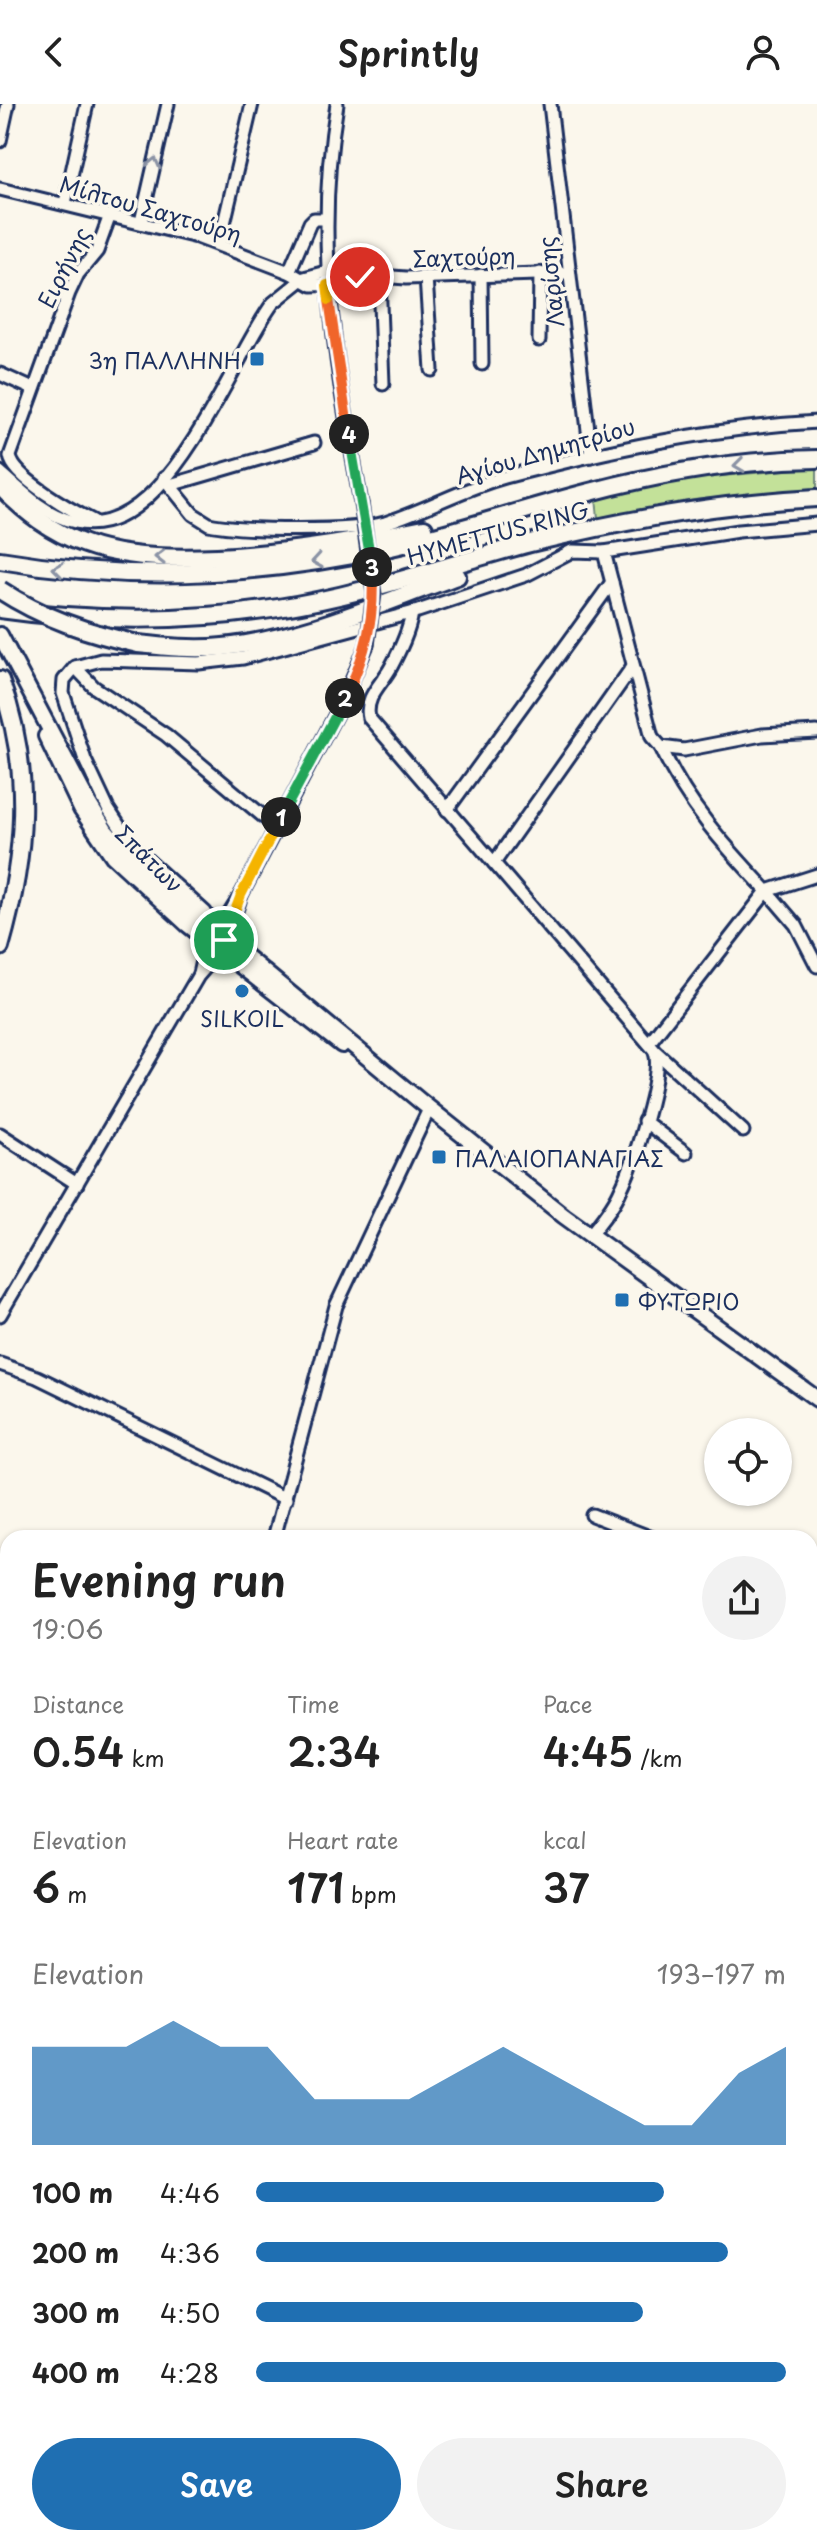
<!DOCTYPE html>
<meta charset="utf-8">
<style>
body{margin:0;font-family:"Playpen Sans",sans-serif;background:#f2f2f2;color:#222;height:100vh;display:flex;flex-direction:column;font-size:30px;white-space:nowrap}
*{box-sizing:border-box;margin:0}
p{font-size:26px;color:#767676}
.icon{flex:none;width:44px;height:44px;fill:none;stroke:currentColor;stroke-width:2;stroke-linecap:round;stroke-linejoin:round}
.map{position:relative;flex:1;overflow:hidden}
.side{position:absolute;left:0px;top:1426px;width:818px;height:1016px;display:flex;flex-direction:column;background:#fff;border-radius:24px 24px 0 0;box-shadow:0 2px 6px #0004}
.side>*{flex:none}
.buttons{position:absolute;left:704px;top:1314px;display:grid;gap:16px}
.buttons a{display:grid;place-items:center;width:88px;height:88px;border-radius:50%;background:#fff;box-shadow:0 2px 6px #0004;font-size:40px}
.pin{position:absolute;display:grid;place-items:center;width:68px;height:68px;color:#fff;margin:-34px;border:4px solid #fff;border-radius:50%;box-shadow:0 2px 8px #0007}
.km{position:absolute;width:40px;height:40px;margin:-20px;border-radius:50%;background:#222;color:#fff;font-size:22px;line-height:40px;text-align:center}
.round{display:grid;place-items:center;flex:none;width:84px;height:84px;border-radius:42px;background:#f2f2f2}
.overview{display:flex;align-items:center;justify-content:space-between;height:136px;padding:0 32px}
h1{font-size:44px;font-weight:600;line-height:60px}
.stats{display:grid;grid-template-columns:repeat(3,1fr);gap:12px;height:136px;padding:8px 32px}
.stats div{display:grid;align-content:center}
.stats b{font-size:40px;font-weight:600}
.stats small{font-size:22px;font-weight:400}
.stats p{font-size:22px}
.chart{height:224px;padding:16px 32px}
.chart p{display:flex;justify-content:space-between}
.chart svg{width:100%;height:144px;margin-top:8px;fill:#1f6fb2;opacity:.7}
.cta{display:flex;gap:16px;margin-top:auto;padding:16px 32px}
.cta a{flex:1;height:92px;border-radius:48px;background:#1f6fb2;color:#fff;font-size:32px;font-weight:600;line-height:92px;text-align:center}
.cta a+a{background:#f2f2f2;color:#222}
ul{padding:0 32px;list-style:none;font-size:26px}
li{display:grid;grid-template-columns:128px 96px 1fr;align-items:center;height:60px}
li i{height:20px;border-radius:10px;background:#1f6fb2}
header{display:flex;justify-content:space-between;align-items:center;height:104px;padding:0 32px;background:#fff;font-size:36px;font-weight:600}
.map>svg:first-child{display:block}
.green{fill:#c3e199;stroke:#6f887c;stroke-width:2}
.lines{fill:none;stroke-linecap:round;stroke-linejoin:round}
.stream{stroke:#678fba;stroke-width:3}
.minor-casing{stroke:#1b2f5e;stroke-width:17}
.major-casing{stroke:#1b2f5e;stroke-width:20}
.highway-casing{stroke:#1b2f5e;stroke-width:22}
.minor{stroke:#fbf7ec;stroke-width:11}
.major{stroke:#fbf7ec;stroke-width:14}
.highway{stroke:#fbf7ec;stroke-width:16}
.minor-bridge-casing{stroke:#1b2f5e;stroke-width:17;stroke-linecap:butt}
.highway-bridge-casing{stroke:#1b2f5e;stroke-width:22;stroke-linecap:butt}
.minor-bridge{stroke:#fbf7ec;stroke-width:11}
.highway-bridge{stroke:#fbf7ec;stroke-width:16}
.oneway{stroke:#8b93a5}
.split-1-casing{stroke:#fff;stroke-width:16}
.split-2-casing{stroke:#fff;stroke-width:16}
.split-3-casing{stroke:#fff;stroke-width:16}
.split-4-casing{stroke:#fff;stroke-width:16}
.split-5-casing{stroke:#fff;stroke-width:16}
.split-6-casing{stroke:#fff;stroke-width:16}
.split-1{stroke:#f5b400;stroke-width:10}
.split-2{stroke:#22a559;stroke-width:10}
.split-3{stroke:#f0652b;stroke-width:10}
.split-4{stroke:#22a559;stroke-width:10}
.split-5{stroke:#f0652b;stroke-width:10}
.split-6{stroke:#f5b400;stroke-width:10}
.poi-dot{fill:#1f6fb2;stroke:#fbf7ec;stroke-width:3}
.labels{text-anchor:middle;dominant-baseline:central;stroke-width:7;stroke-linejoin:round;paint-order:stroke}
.street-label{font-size:22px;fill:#1b2f5e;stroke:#fbf7ec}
.poi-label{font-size:22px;fill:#1b2f5e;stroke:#fbf7ec;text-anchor:start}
</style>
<header><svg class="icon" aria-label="back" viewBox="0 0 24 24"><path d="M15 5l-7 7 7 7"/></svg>Sprintly<svg class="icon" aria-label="person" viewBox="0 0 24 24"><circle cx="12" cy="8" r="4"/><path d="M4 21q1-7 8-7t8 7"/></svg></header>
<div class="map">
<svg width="817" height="2442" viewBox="0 0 817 2442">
<rect width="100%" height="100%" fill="#fbf7ec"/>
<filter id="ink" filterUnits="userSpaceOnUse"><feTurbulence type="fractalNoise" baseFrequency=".0125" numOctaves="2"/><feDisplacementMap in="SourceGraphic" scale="16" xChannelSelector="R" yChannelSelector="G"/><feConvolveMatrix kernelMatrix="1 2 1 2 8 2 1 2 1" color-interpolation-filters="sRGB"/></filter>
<g filter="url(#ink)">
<polygon class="green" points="817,363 817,384 694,396 598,414 596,394 689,375"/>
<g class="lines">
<polyline class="stream" points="0,2170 8,2171"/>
<defs>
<g id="minor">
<path d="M337 0C313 144 336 258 361 399"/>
<polyline points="550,0 591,352"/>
<polyline points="0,37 8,0"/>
<polyline points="0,85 197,133 289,168 312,181 336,180 360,173"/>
<polyline points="65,99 87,0"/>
<polyline points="141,118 168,0"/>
<polyline points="219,141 252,0"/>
<polyline points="289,168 310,119 314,115 325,115"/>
<polyline points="481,171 482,260"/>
<polyline points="379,173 383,280"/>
<polyline points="426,173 432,266"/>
<polyline points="539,236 540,169"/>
<polyline points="0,270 33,285"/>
<path d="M0 368C22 388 45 411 75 418 166 440 231 255 273 199L304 174 326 168 406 174 569 169"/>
<path d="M164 374 193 410 209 420C242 427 354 428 385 419 426 406 464 384 505 373 608 346 710 324 817 318"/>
<polyline points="170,381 314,339"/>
<path d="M93 417C73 407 13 374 10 352L69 189 78 170 97 147 110 111"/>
<polyline points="604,448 652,633 661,643 684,646 762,631 817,628"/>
<path d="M412 509C409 528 400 546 391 563 382 580 364 593 369 614L494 759 633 562"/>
<polyline points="75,563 94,583 166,631 276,723"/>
<path d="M661 643C686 700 725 742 767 787L817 771"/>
<polyline points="447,706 612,478"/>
<polyline points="494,759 655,947 743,1027"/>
<polyline points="215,825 205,808 133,743 108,705 85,656 63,589 64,576 75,563 101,556 199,559 243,554 418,507 526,471 572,447 604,448 738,427 817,420"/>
<polyline points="199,870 203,852 241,791 344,595 367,541"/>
<polyline points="649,939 767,787 796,821 817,862"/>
<polyline points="644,1017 686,1049"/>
<polyline points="0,1030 77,1080"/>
<path d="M590 1131C601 1117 614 1102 621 1085 633 1061 663 971 655 948"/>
<path d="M0 1211 198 872C220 848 232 822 241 791"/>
<polyline points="0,1260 37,1273 286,1395"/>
<polyline points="592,1411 652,1434"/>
<polyline points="274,1434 336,1202 429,1005"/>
<polyline points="0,1490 8,1475"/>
<polyline points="810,1521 817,1521"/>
<polyline points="0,1588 8,1592"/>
<polyline points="0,1731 8,1734"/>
<polyline points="810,1850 817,1851"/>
<polyline points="0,2037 8,2016"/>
<polyline points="0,2244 8,2246"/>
<polyline points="810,2270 817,2269"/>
<polyline points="810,2300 817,2299"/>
<polyline points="0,2429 8,2428"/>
<polyline points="41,2442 43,2434"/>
</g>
<g id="major">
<polyline points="0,531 89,700 105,726 135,761 420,997 564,1112 817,1295"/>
<polyline points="46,632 81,705 113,752 187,820 342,941"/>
</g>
<g id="highway">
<path d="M0 382C25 408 51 428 85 440 168 471 337 442 424 424"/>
<path d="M0 456C130 478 263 472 391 443 458 428 523 405 590 388 663 369 741 356 817 355"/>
<path d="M0 505C90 518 188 518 278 504 364 491 446 461 530 439 624 416 720 399 817 394"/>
<path d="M138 540C166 543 194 546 223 543 303 535 381 499 457 472"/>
<path d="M0 576C33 666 26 752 0 843"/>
</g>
</defs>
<use href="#minor" class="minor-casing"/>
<use href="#major" class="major-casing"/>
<use href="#highway" class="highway-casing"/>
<use href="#minor" class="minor"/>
<use href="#major" class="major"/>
<use href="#highway" class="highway"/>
<defs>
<polyline id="minor-bridge" points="361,399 374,490 367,541"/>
<path id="highway-bridge" d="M0 486C43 514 88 529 138 540"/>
</defs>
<use href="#minor-bridge" class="minor-bridge-casing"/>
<use href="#highway-bridge" class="highway-bridge-casing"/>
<use href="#minor-bridge" class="minor-bridge"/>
<use href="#highway-bridge" class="highway-bridge"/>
</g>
<defs><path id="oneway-chevron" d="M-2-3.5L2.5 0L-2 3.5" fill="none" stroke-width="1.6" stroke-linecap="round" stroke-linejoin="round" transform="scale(2)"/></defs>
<g class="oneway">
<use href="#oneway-chevron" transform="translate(154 59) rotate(-77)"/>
<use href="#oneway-chevron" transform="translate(739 361) rotate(173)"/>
<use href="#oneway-chevron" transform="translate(160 453) rotate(180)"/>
<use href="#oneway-chevron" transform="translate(317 457) rotate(171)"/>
<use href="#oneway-chevron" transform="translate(58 465) rotate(-173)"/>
</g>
</g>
<g class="lines" filter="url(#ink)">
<defs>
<polyline id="split-1" points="224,836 241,791 281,713"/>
<polyline id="split-2" points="281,713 345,594"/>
<path id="split-3" d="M345 594C366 551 376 511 372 463"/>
<polyline id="split-4" points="349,330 372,463"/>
<polyline id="split-5" points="329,196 349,330"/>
<polyline id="split-6" points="329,196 327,181 360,173"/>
</defs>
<use href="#split-1" class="split-1-casing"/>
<use href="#split-2" class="split-2-casing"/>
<use href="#split-3" class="split-3-casing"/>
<use href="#split-4" class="split-4-casing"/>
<use href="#split-5" class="split-5-casing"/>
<use href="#split-6" class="split-6-casing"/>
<use href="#split-1" class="split-1"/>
<use href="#split-2" class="split-2"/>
<use href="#split-3" class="split-3"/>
<use href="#split-4" class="split-4"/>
<use href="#split-5" class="split-5"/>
<use href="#split-6" class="split-6"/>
</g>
<g class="poi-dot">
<rect x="249" y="247" width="16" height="16" rx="4"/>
<circle cx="242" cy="887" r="8"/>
<rect x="431" y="1045" width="16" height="16" rx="4"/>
<rect x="614" y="1188" width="16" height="16" rx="4"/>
</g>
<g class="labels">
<g class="street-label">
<text transform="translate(151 104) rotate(16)">Μίλτου Σαχτούρη</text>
<text transform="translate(464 152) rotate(-2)">Σαχτούρη</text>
<text transform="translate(63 163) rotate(-63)">Ειρήνης</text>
<text transform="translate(550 178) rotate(-96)">Λαρίσης</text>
<text transform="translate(545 346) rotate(-16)">Αγίου Δημητρίου</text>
<text transform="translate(498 428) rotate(-15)">HYMETTUS RING</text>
<text transform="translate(150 754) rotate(45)">Σπάτων</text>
</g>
<g class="poi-label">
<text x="241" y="255" text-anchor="end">3η ΠΑΛΛΗΝΗ</text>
<text x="242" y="913" text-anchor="middle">SILKOIL</text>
<text x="455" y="1053">ΠΑΛΑΙΟΠΑΝΑΓΙΑΣ</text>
<text x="638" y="1196">ΦΥΤΩΡΙΟ</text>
</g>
</g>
</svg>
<div class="buttons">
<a><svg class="icon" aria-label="locate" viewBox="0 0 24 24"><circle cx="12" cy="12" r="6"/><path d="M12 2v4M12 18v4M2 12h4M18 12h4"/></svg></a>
</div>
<div class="pin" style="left:224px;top:836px;background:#1e9e55"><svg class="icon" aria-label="arrive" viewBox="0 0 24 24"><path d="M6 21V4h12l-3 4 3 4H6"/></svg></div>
<div class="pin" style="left:360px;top:173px;background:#d93025"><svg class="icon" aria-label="check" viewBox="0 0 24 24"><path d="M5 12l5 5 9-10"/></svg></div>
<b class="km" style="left:281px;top:713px">1</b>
<b class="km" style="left:345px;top:594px">2</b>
<b class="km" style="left:372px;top:463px">3</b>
<b class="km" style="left:349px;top:330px">4</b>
<section class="side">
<div class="overview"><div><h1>Evening run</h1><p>19:06</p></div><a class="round"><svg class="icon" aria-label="share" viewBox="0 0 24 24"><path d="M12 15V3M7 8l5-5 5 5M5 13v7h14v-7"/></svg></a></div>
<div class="stats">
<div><p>Distance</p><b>0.54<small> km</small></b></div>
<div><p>Time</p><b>2:34</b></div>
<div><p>Pace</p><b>4:45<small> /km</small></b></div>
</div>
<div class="stats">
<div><p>Elevation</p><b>6<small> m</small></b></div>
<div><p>Heart rate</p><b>171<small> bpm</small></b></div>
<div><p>kcal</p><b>37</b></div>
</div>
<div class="chart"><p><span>Elevation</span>193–197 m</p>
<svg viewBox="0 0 160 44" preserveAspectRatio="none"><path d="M0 44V14L10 14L20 14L30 6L40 14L50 14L60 30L70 30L80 30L90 22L100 14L110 22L120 30L130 38L140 38L150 22L160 14V44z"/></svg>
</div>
<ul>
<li><b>100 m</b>4:46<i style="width:77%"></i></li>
<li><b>200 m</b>4:36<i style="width:89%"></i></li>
<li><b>300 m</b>4:50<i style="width:73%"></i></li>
<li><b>400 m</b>4:28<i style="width:100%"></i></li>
</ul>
<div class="cta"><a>Save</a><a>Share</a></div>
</section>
</div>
